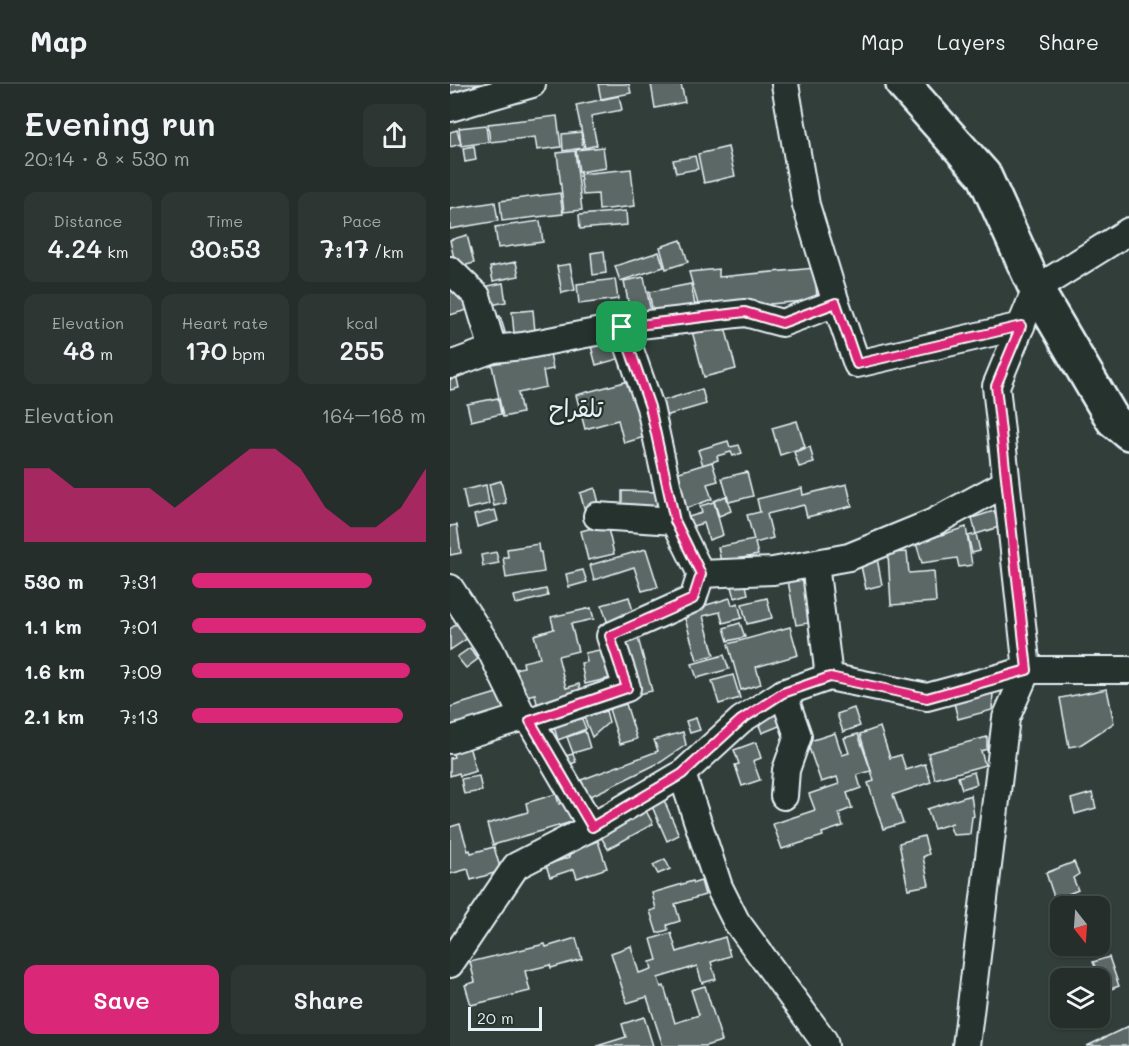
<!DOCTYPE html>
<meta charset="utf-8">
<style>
body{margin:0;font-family:Mali,"Playpen Sans Arabic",sans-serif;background:#2e3633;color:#f1f3f6;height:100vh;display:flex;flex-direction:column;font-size:22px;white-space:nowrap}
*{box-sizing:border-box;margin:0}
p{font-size:20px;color:#a4a8a9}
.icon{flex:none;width:33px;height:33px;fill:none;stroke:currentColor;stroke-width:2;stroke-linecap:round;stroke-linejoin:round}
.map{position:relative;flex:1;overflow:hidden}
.details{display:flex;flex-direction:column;background:#262e2b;width:450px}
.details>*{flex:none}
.needle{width:39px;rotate:163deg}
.controls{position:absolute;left:600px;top:812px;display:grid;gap:12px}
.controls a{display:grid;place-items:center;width:60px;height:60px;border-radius:12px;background:#262e2b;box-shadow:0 2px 4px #0004,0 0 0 2px #424a47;font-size:30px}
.scale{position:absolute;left:18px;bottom:15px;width:74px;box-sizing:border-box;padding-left:6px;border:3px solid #e8f1f8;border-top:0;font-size:16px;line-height:21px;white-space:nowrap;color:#e8f1f8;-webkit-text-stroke:4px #26332d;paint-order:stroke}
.pin{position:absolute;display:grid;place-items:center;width:51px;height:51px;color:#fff;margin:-26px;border-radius:12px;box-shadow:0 3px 9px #0006}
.round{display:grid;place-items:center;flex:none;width:63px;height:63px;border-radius:12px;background:#2e3633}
.head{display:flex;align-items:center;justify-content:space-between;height:102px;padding:0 24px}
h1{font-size:33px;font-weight:600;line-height:45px}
.figures{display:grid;grid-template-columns:repeat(3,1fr);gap:9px;height:102px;padding:6px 24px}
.figures div{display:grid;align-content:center;border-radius:12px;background:#2e3633;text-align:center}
.figures b{font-size:26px;font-weight:600}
.figures small{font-size:16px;font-weight:400}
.figures p{font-size:16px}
.chart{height:168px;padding:12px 24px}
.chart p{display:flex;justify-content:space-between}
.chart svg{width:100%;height:108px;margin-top:6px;fill:#db2777;opacity:.7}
.button{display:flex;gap:12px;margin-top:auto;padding:12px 24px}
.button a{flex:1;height:69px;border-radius:12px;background:#db2777;color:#fff;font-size:24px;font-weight:600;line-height:69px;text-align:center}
.button a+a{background:#2e3633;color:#f1f3f6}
ul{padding:0 24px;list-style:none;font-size:20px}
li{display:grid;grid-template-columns:96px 72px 1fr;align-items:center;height:45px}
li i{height:15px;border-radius:8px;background:#db2777}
header{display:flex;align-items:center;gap:36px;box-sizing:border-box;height:84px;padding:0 30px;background:#262e2b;border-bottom:2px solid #424a47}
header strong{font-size:28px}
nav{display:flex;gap:33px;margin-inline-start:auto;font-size:21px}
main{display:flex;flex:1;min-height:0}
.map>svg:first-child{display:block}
.building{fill:#5c6865;stroke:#e8f1f8;stroke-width:1.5}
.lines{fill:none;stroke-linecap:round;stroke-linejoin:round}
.street-casing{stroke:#e8f1f8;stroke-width:30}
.secondary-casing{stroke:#e8f1f8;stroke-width:38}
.street{stroke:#26332d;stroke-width:26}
.secondary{stroke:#26332d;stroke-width:33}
.route-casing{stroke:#fff;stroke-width:12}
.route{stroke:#db2777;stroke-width:8}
.labels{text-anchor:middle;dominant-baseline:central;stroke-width:4.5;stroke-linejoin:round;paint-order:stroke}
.quarter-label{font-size:24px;fill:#e8f1f8;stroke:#26332d}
</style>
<header>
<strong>Map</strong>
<nav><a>Map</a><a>Layers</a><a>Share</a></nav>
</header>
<main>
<section class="details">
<div class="head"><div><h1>Evening run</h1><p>20:14 · 8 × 530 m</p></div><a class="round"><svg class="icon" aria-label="share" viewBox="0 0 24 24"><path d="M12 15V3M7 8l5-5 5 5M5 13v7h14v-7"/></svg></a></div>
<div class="figures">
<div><p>Distance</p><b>4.24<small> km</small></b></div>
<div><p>Time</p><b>30:53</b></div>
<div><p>Pace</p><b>7:17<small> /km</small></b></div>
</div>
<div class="figures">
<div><p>Elevation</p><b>48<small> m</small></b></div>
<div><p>Heart rate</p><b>170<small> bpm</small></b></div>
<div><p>kcal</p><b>255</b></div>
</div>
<div class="chart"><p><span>Elevation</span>164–168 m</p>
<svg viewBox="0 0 160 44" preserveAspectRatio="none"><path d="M0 44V14L10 14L20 22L30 22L40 22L50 22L60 30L70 22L80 14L90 6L100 6L110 14L120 30L130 38L140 38L150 30L160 14V44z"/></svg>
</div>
<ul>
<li><b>530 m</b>7:31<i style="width:77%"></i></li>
<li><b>1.1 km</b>7:01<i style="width:100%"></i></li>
<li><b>1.6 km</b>7:09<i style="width:93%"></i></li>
<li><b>2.1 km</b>7:13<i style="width:90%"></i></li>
</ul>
<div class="button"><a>Save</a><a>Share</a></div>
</section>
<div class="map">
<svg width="679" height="962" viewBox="0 0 679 962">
<rect width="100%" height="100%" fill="#323e39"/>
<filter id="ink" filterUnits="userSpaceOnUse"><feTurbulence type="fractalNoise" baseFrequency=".0167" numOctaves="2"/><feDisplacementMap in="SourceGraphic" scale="12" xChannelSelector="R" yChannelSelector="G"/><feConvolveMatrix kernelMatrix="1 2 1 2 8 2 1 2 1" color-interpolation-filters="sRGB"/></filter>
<g filter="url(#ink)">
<g class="building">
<polygon points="0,0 32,0 0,9"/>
<polygon points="148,0 179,0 181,9 151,15"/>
<polygon points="201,0 231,0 235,18 205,24"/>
<polygon points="169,12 172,26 141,32 147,61 135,64 126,21"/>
<polygon points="107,32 111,63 87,66 85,53 40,58 38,40"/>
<polygon points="36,41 38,58 11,62 9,44"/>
<polygon points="7,46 11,60 0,63 0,48"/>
<polygon points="131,48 133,64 113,67 112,50"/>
<polygon points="24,62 26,76 15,78 13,64"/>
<polygon points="153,63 156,84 129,88 126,66"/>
<polygon points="278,63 285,92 254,99 248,70"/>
<polygon points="125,67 132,126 114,128 107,69"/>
<polygon points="245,72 248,85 226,89 223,76"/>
<polygon points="181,85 185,122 149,126 148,110 133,111 130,90"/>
<polygon points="110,109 113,130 52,137 50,117"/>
<polygon points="45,118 48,137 0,145 0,125"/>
<polygon points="176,127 177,141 130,145 129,131"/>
<polygon points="90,137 93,158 48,164 45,143"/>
<polygon points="17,151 24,179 6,184 0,156"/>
<polygon points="231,156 238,178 216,185 210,163"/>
<polygon points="154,167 156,189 143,191 141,169"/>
<polygon points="209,168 214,183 170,197 165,182"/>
<polygon points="66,178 69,192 43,197 40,183"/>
<polygon points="120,180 125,206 112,209 107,182"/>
<polygon points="365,184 367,216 320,220 321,224 251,231 239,188 269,185 269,193"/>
<polygon points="0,193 10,200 17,226 0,231"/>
<polygon points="194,193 202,233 182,237 174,197"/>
<polygon points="165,195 168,215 129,220 127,200"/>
<polygon points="53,199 56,218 41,221 38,202"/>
<polygon points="241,200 246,227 204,234 199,208"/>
<polygon points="83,226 85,247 64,249 62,228"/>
<polygon points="50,232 55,248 46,250 41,234"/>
<polygon points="274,239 286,285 254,293 242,247"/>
<polygon points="164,255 168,275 146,281 141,262"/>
<polygon points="99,264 103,285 93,287 96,303 68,309 72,329 53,333 41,277"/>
<polygon points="6,290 9,304 0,306 0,292"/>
<polygon points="186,295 201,351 174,359 168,336 135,345 126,311"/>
<polygon points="252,305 256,320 215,332 211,317"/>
<polygon points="48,314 51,330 21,337 17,320"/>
<polygon points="347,337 355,363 330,371 322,344"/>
<polygon points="278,357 280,363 289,361 292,369 283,372 281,368 267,372 268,376 253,381 248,366"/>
<polygon points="360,363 364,379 349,383 344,368"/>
<polygon points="262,378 268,397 257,400 262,415 229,427 224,408 231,406 226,389"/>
<polygon points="297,388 303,412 279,418 272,394"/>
<polygon points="51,397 56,419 44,422 39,400"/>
<polygon points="397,400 402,422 357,433 354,421 317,430 323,454 305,459 308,471 271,478 268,463 304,456 297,431 310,428 307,415 352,404 353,411"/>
<polygon points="36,401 39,420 17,425 13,406"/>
<polygon points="145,404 150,423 135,427 130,409"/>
<polygon points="172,407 210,408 210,426 172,425"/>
<polygon points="276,412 281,427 269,432 264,417"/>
<polygon points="264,418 273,451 259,456 254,439 235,444 232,435 252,429 250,422"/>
<polygon points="45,426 48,437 27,443 24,431"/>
<polygon points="544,427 549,443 526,450 522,434"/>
<polygon points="157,440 164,470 138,476 131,447"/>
<polygon points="7,441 11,469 0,471 0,442"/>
<polygon points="516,443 522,481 509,483 507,474 472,479 466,459"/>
<polygon points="526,450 530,467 522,469 518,452"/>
<polygon points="88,460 89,468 91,468 94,488 56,494 53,473 58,473 57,465"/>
<polygon points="196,465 208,503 192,507 184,483 144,496 140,481"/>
<polygon points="46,468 49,479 33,482 31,471"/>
<polygon points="457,468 459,489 484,487 486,518 441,521 438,469"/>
<polygon points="427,474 432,501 416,505 410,477"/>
<polygon points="133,486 137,498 119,503 116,490"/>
<polygon points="294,492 298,510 285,514 280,495"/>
<polygon points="357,494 365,538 346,541 338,497"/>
<polygon points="96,505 98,512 66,520 64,512"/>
<polygon points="179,513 183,527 173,530 175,535 158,540 152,521"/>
<polygon points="280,514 282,521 288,519 292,534 273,539 270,528 253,532 264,571 247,576 233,528"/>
<polygon points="317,514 322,534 297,540 292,520"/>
<polygon points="141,524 144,535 121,540 128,567 108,572 116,604 129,600 132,612 88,624 85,610 72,613 64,585 74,583 73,578 90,574 84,551 104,545 101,533"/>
<polygon points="11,537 21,552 0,566 0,545"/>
<polygon points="290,539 295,553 278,557 274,544"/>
<polygon points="340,543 348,571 306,583 311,600 291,606 278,560"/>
<polygon points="187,550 202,607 184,611 169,555"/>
<polygon points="20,564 28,575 16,584 7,573"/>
<polygon points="154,565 161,594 135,600 131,579 137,578 135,569"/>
<polygon points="274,571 279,585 247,594 242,580"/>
<polygon points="283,591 290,614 269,620 262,597"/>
<polygon points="657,605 664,639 630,661 619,663 610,614"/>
<polygon points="50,608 55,626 0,643 0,623"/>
<polygon points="543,609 542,626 508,635 504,619"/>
<polygon points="176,620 187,655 170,660 159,625"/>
<polygon points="328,624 334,640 312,649 306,633"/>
<polygon points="404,624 410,642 393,648 387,630"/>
<polygon points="156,627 159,638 142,653 134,633"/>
<polygon points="130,630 136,645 108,656 103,640"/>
<polygon points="246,634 250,646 240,649 236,637"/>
<polygon points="430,643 440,674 451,671 456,686 475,680 481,698 443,711 453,739 433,745 418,699 424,697 410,650"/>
<polygon points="135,647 140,664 123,669 117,653"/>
<polygon points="233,648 236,661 211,678 137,714 131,696 208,667 204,656"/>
<polygon points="385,649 392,671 399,669 394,654 408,650 421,687 407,691 411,704 397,709 402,724 389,729 393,742 372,749 373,752 332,765 323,740 365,726 359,710 389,700 387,693 371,698 357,658"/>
<polygon points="537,653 537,665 531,667 535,681 485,695 478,669"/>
<polygon points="306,658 311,674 303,677 310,696 292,702 285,681 289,680 284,666"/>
<polygon points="19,662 26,687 10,692 9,689 0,692 0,674 4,673 2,667"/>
<polygon points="123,670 126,678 118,681 115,672"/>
<polygon points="524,688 527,700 512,705 508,693"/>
<polygon points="29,692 32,707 14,710 11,695"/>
<polygon points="642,709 646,724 625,730 621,715"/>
<polygon points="106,710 109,720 119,716 125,737 43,761 37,740 78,728 76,719"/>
<polygon points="521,711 524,732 522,733 520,750 503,751 499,740 503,739 484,745 477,725"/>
<polygon points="213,714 229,751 217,757 201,720"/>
<polygon points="194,723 203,740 158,765 148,748"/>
<polygon points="10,740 18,767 20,766 21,769 44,763 51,787 21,796 18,785 0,790 0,743"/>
<polygon points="474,752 479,770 473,773 479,801 458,805 449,759"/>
<polygon points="148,757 157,784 127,794 124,785 100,793 96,781 120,773 118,767"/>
<polygon points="215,775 220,785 208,790 203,781"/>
<polygon points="624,778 629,790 623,794 628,806 616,811 617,815 606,819 596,789"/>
<polygon points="243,797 244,799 251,797 255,811 225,820 230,837 217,841 218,846 207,849 200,827 206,825 202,809"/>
<polygon points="221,849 227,868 275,853 280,872 261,878 266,895 252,899 247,882 208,894 211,903 214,902 225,939 249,931 241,906 255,902 272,957 255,962 213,962 197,913 177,919 161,869 181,862 189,889 202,885 200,878 207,876 201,855"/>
<polygon points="126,854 132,875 101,884 100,881 75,887 80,907 21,921 15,901 25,898 20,878 95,860 96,863"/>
<polygon points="659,873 669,902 650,909 650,894 614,894 613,890 630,884 632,892 647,887 643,878"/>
<polygon points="194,933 203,962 147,962 176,953 172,940"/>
<polygon points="679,942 679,962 637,962"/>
</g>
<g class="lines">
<defs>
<g id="street">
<polyline points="335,0 356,121 386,219"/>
<polyline points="0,24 82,0"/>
<polyline points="0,186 27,212 43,265"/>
<polyline points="0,281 43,265 73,262 172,243 295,229 332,239 386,219 407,280 571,242"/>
<polyline points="147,432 225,437"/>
<polyline points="365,480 379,593"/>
<polyline points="251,490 323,487 399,473 482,439 556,399"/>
<polyline points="0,504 40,565 73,633"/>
<polyline points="333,609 348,652 336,686 334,712"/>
<polyline points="80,637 142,743"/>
<polyline points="0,656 73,633 80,637 177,604 160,552 243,515 251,490 225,437 200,323 172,243"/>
<polyline points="232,690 269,803 286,837 374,957 375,962"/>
<polyline points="0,880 66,782 142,743 232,690 291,636 333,609 379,593 477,613 577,586 679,586"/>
<polyline points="516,962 556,634 577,586 546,302 586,205 679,147"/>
</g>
<polyline id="secondary" points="453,0 534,91 586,205 663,336 679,349"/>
</defs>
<use href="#street" class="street-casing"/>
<use href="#secondary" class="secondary-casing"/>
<use href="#street" class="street"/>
<use href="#secondary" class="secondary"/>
</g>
</g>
<g class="lines" filter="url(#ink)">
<defs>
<polygon id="route" points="386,219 407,280 571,242 546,302 577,586 477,614 380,593 333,609 291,636 232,690 142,743 80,637 177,604 160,552 243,515 251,490 225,437 200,323 172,243 295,228 332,239"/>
</defs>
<use href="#route" class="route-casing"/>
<use href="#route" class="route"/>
</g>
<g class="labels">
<g class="quarter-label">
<text x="126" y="323">تلقراح</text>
</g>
</g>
</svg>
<div class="controls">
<a><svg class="needle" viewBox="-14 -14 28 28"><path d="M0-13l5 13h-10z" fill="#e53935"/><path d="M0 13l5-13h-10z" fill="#a4a8a9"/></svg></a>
<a><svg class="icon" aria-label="layers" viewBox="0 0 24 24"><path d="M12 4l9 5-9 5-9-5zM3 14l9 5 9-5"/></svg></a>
</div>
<div class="scale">20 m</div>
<div class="pin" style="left:172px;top:243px;background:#1e9e55"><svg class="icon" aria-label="arrive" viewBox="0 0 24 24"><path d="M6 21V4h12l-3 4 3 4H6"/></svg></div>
</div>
</main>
